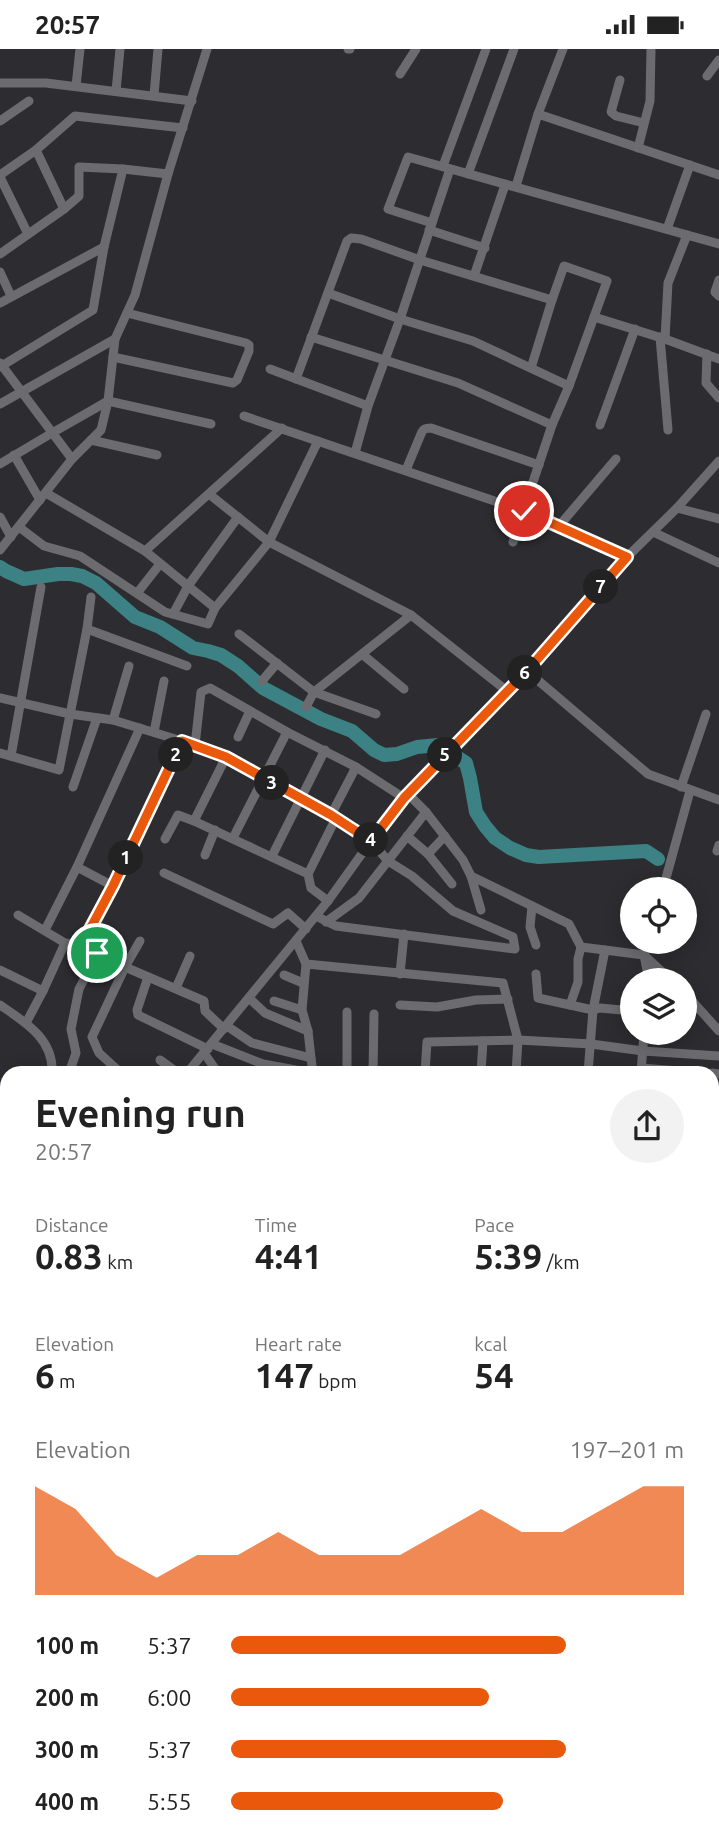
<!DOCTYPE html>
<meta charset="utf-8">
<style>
body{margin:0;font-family:Ubuntu,sans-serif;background:#f2f2f2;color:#222;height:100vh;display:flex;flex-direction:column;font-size:26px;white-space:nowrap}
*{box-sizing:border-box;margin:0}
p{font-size:23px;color:#767676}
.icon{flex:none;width:38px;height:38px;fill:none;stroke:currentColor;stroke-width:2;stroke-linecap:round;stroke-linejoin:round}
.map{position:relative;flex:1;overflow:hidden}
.panel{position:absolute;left:0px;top:1017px;width:719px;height:779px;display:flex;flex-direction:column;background:#fff;border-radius:21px 21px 0 0;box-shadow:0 4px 18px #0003}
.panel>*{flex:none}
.tools{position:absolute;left:620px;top:828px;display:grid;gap:14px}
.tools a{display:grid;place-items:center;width:77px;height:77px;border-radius:50%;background:#fff;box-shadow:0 4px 18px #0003;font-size:35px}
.pin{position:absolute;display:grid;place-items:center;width:60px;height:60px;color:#fff;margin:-30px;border:4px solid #fff;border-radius:50%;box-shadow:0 2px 7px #0007}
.km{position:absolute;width:35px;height:35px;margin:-18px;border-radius:50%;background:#222;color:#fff;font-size:19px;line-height:35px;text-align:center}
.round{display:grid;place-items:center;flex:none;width:74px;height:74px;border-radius:37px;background:#f2f2f2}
.summary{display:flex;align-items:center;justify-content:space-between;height:119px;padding:0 35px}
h1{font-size:38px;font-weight:600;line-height:52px}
.stats{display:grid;grid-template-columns:repeat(3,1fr);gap:10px;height:119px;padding:7px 35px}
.stats div{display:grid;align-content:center}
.stats b{font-size:35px;font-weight:600}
.stats small{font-size:19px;font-weight:400}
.stats p{font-size:19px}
.chart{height:196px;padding:14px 35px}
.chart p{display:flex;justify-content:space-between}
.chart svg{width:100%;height:126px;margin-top:7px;fill:#ea580c;opacity:.7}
ul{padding:0 35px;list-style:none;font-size:23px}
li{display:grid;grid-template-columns:112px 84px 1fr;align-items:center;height:52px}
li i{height:18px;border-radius:9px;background:#ea580c}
.status{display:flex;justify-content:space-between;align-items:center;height:49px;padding:0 35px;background:#fff;direction:ltr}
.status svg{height:19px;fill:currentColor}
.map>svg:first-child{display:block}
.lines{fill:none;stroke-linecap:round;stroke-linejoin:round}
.river{stroke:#3c8183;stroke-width:14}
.minor{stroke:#6c6c70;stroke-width:9}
.secondary{stroke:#977a7a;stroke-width:12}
.primary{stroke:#c18783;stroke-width:14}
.route-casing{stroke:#fff;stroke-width:14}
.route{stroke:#ea580c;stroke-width:9}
</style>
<div class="status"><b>20:57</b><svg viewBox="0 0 49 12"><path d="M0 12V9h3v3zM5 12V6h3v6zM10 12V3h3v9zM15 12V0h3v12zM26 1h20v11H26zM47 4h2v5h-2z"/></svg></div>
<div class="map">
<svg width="719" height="1795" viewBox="0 0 719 1795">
<rect width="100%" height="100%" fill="#2d2d31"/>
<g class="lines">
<polyline class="river" points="0,518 6,522 24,530 58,525 71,525 82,527 96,534 135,568 160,578 193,599 208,602 221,606 238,617 263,639 321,670 352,682 374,701 384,706 397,705 417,698 438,696 466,714 470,729 476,763 485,777 495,789 510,799 526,806 539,808 646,802 658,810"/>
<g class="minor">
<polyline points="348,0 350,0"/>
<polyline points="400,25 416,0"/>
<polyline points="707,27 719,11"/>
<polyline points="620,31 611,63 616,67 644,74"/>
<polyline points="0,34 46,34 192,52"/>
<polyline points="76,37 80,0"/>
<polyline points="116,42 120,0"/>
<polyline points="154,46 158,0"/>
<polyline points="538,65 719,126"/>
<polyline points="0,72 29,52"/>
<polyline points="638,99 650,52 651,0"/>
<polyline points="36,101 64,160"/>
<polyline points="443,117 486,0"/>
<polyline points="468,125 514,0"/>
<polyline points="0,126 36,101 75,67 183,79"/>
<polyline points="0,128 28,185"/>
<polyline points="516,137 538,65 563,0"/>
<polyline points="432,174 388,160 408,108 719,195"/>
<polyline points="667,180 690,116"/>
<polyline points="429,181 485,199"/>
<polyline points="0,205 64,160 79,147 79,118 123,120 168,125"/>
<polyline points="0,223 11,247"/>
<polyline points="474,227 505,136"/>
<polyline points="719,231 715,243 719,247"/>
<polyline points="328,244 400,270 473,292 569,337"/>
<polyline points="0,254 104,198"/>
<polyline points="594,268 665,290 719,310"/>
<polyline points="311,288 458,334 552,376"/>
<polyline points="660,288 668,381"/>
<polyline points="665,290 668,234 687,186"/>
<polyline points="707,305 706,334 719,349"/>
<polyline points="113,308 233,334 237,331 249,302 249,296 246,294 127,264"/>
<polyline points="0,314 72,410"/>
<polyline points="0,318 93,261 104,198 123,120"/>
<polyline points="270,320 368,357"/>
<polyline points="296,330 347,192 351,189 361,190 420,211 552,251"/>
<polyline points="0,355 115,290"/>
<polyline points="244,367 524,462 627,508"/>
<polyline points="600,376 635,280"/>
<polyline points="91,391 157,406"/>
<polyline points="355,404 368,357 400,270 450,120"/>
<polyline points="14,406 40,451"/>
<polyline points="0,415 52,384 108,352 211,375"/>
<path d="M406 421 421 385C423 380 425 379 431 379L539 416"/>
<polyline points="46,444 145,502 215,559"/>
<polyline points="209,445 269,493 411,566 507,642"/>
<polyline points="677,459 719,470"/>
<polyline points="0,468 11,488"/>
<polyline points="559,477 616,410"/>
<polyline points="19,478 44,497 80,507 165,563 208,575 215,559 269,493 318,392"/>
<polyline points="653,483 719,514"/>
<polyline points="513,493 552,376 569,337 607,232 564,217 552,251 531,319"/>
<polyline points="0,501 72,410 101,381 108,352 115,290 135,246 168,125 207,0"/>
<polyline points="145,502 282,379"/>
<polyline points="138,543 160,515"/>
<polyline points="173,565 188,537 238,468"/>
<polyline points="87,580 187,617"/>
<polyline points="239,585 314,643 376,665"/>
<polyline points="362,605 404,640"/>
<polyline points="527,622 648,725 719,751"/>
<polyline points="262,632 277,614"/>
<polyline points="0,649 70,665 113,671 195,696 226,708 331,766 371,792 388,812 412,827 453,862 513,888 515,900 336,877 316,867"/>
<polyline points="306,658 314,643 411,566"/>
<polyline points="113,671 129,617"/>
<polyline points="154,683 164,632"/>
<polyline points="238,688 250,662"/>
<polyline points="195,696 201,643 210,639 287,683 356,718 404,749"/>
<polyline points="0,704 59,721 87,580 91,548"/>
<polyline points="11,707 41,538"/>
<polyline points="73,738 97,669"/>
<polyline points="681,738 706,665"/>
<polyline points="408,745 426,763 463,811 471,827 569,875 581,898 644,906 671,931"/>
<polyline points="331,766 356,718"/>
<polyline points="194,772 226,708"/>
<polyline points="407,787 428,805 452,835"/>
<polyline points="233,789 287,683"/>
<polyline points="165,790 178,766 194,772 308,825 311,839 328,852"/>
<polyline points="717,802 719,796"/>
<polyline points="428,805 445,787"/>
<polyline points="205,806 215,781"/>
<polyline points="272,807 325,701"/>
<polyline points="77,818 113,837"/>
<polyline points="164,824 273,875 288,864 306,880"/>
<polyline points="308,825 336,769"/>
<polyline points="471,827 481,861"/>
<polyline points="663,840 690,742"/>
<polyline points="532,857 530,878 536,896"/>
<polyline points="18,866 65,894 82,895 125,918 204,952 205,962 224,980"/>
<polyline points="326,873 359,849 426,763"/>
<polyline points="45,881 77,818 140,679"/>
<polyline points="296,892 306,915 302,961 308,982 311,1009"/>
<polyline points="648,892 644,906 649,931"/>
<polyline points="82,895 113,837 182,692"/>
<polyline points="306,915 503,934 518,991 516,1024"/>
<polyline points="0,921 43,942"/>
<polyline points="400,925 404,885"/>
<polyline points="536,925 538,949 593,961 600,959 632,962"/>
<polyline points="284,926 303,934"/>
<polyline points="148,928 137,961 138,966 208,1000"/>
<polyline points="176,939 190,907"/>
<polyline points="684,943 719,982"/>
<polyline points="249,949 265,964 308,982"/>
<polyline points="274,952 302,961"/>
<path d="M0 956C25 973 54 990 52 1024"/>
<polyline points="400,956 437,958 476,951 508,950"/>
<polyline points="570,956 578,933 578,910 581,898"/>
<polyline points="347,963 347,1024"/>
<polyline points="26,974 43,942 65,894"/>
<polyline points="227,977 252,994 311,1009 313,1024"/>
<polyline points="212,995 263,1015 312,1024"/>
<polyline points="204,1004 216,1021 228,1024"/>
<polyline points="160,1011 178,1024"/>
<polyline points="641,1019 703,1024"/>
<polyline points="78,1024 70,1021 76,1004 71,980 79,940 98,904"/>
<polyline points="121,1024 99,1004 92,988 125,918 140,892"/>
<polyline points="187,1024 328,852 371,792 404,749 527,622 627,508 677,459 719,412"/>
<polyline points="373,1024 374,965"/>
<polyline points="425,1024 427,993 518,991 591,995 643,1002 719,1007"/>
<polyline points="481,1024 483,992"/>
<polyline points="588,1024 593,961 605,901"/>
<polyline points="641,1024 644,984"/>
<polyline points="712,1024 719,1025"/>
<polyline points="712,1045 719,1045"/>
<polyline points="712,1080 719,1080"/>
<polyline points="712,1117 719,1118"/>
<polyline points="712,1155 719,1156"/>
<polyline points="0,1243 7,1243"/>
<polyline points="712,1283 719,1282"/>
<polyline points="0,1369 7,1373"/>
<polyline points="0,1395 7,1389"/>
<polyline points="0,1413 7,1420"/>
<polyline points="0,1455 7,1457"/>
<polyline points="712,1484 719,1485"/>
<polyline points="0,1489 7,1491"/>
<polyline points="7,1528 5,1578 7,1579"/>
<polyline points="712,1537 719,1538"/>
<polyline points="4,1649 7,1642"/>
<polyline points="0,1685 7,1687"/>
<polyline points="0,1714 7,1716"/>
<polyline points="717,1782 719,1755"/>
<polyline points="59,1788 62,1795"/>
<polyline points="338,1788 360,1795"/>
<polyline points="507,1788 549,1795"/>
<polyline points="13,1795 19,1788"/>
<polyline points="158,1795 159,1788"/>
<polyline points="290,1795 290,1788"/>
<polyline points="402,1795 404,1788"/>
<polyline points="672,1795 673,1788"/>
</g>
<polyline class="secondary" points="420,1795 421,1788"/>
<g class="primary">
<polyline points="0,1331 7,1339"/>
<polyline points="0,1347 7,1357"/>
<polyline points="712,1775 719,1771"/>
<polyline points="643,1788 660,1795"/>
<polyline points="687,1795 702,1788"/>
</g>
</g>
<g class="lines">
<defs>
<polyline id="route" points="97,904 82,895 113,837 182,692 226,708 331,766 371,792 404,749 527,622 627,508 524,462"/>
</defs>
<use href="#route" class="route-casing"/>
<use href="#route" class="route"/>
</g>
</svg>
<div class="tools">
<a><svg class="icon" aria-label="locate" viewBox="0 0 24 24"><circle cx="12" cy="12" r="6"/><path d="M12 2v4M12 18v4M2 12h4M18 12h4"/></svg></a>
<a><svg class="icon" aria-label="layers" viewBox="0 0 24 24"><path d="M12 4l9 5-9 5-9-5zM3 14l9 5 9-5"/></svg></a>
</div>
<div class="pin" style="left:97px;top:904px;background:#1e9e55"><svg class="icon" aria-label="arrive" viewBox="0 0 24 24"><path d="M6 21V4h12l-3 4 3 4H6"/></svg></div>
<div class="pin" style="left:524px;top:462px;background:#d93025"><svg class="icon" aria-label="check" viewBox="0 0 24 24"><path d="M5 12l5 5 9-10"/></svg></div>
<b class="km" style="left:126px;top:809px">1</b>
<b class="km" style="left:176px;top:706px">2</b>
<b class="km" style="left:272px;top:734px">3</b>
<b class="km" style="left:371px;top:791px">4</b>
<b class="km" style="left:445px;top:706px">5</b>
<b class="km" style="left:525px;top:624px">6</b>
<b class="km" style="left:601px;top:538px">7</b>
<section class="panel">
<div class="summary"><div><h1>Evening run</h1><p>20:57</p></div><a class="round"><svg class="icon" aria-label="share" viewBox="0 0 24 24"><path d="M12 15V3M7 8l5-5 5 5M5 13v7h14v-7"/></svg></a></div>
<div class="stats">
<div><p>Distance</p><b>0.83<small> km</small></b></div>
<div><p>Time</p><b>4:41</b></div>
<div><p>Pace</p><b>5:39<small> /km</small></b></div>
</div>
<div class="stats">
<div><p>Elevation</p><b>6<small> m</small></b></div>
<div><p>Heart rate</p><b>147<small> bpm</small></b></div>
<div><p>kcal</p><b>54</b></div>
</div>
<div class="chart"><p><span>Elevation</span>197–201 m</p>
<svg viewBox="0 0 160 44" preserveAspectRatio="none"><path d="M0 44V6L10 14L20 30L30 38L40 30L50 30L60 22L70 30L80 30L90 30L100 22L110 14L120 22L130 22L140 14L150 6L160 6V44z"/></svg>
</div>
<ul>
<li><b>100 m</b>5:37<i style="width:74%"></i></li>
<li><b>200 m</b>6:00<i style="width:57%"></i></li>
<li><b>300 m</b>5:37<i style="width:74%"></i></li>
<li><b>400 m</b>5:55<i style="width:60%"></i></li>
</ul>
</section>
</div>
